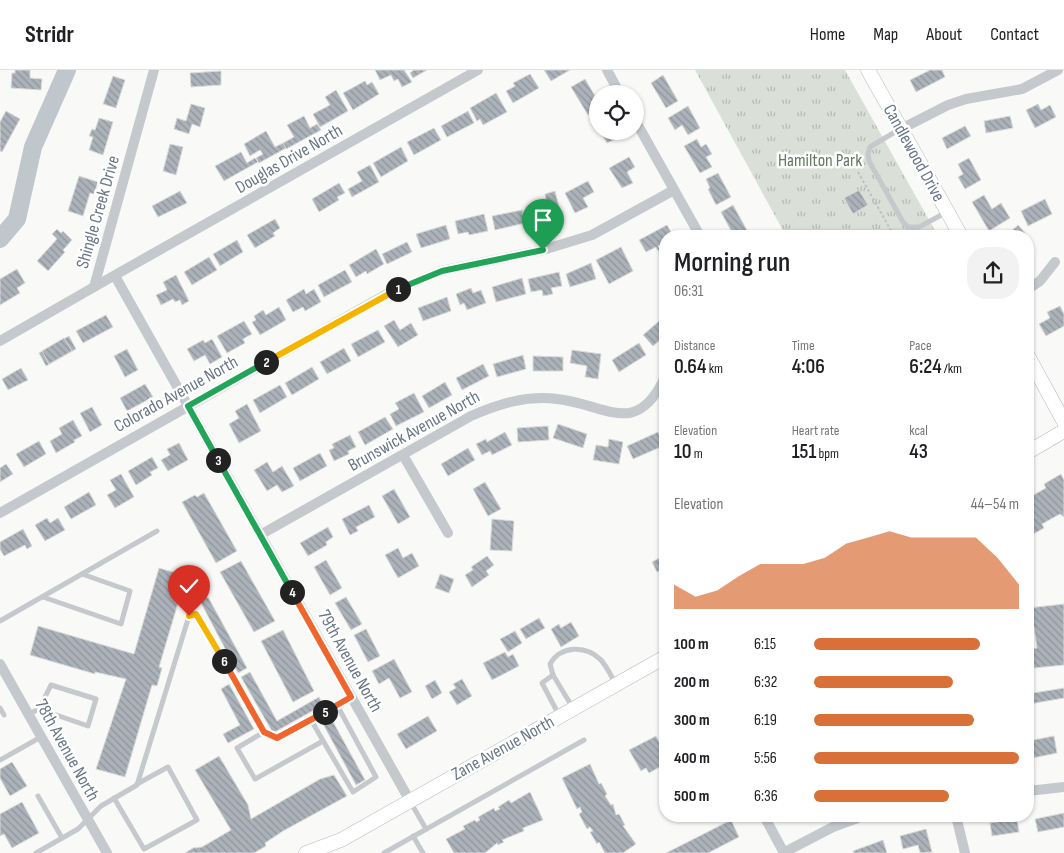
<!DOCTYPE html>
<meta charset="utf-8">
<style>
body{margin:0;font-family:"Sofia Sans Condensed",sans-serif;background:#f2f2f2;color:#202124;height:100vh;display:flex;flex-direction:column;font-size:19px;white-space:nowrap}
*{box-sizing:border-box;margin:0}
p{font-size:16px;color:#757577}
.icon{flex:none;width:28px;height:28px;fill:none;stroke:currentColor;stroke-width:2;stroke-linecap:round;stroke-linejoin:round}
.map{position:relative;flex:1;overflow:hidden}
.panel{position:absolute;left:659px;top:160px;width:375px;height:592px;display:flex;flex-direction:column;background:#fff;border-radius:20px;box-shadow:0 1px 4px #0004}
.panel>*{flex:none}
.controls{position:absolute;left:589px;top:15px;display:grid;gap:10px}
.controls a{display:grid;place-items:center;width:55px;height:55px;border-radius:50%;background:#fff;box-shadow:0 1px 4px #0004;font-size:25px}
.pin{position:absolute;display:grid;place-items:center;width:42px;height:42px;color:#fff;margin:-51px -21px;border-radius:50% 50% 50% 0;rotate:-45deg;box-shadow:0 0 5px #0007}
.pin .icon{rotate:45deg}
.km{position:absolute;width:25px;height:25px;margin:-12px;border-radius:50%;background:#222;color:#fff;font-size:14px;line-height:25px;text-align:center}
.round{display:grid;place-items:center;flex:none;width:52px;height:52px;border-radius:20px;background:#f2f2f2}
.summary{display:flex;align-items:center;justify-content:space-between;height:85px;padding:0 15px}
h1{font-size:28px;font-weight:600;line-height:38px}
.figures{display:grid;grid-template-columns:repeat(3,1fr);gap:8px;height:85px;padding:5px 15px}
.figures div{display:grid;align-content:center}
.figures b{font-size:21px;font-weight:600}
.figures small{font-size:14px;font-weight:400}
.figures p{font-size:14px}
.chart{height:140px;padding:10px 15px}
.chart p{display:flex;justify-content:space-between}
.chart svg{width:100%;height:90px;margin-top:5px;fill:#d97037;opacity:.7}
ul{padding:0 15px;list-style:none;font-size:16px}
li{display:grid;grid-template-columns:80px 60px 1fr;align-items:center;height:38px}
li i{height:12px;border-radius:6px;background:#d97037}
header{display:flex;align-items:center;gap:30px;box-sizing:border-box;height:70px;padding:0 25px;background:#fff;border-bottom:1px solid #e0e0e0}
header strong{font-size:24px}
nav{display:flex;gap:28px;margin-inline-start:auto;font-size:18px}
.map>svg:first-child{display:block}
.park{fill:url(#park-tufts)}
.lines{fill:none;stroke-linecap:round;stroke-linejoin:round}
.river{stroke:#bfc7cd;stroke-width:18}
.building{fill:url(#building-back-hatch);stroke:#dbdbd9}
.secondary-casing{stroke:#b8bbc0;stroke-width:15}
.path{stroke:#bdbfc2;stroke-width:2;stroke-dasharray:2.5 2.5;stroke-linecap:butt}
.lane{stroke:#c5c8cc;stroke-width:5}
.street{stroke:#c5c8cc;stroke-width:10}
.secondary{stroke:#fff;stroke-width:14}
.split-1-casing{stroke:#fff;stroke-width:10}
.split-2-casing{stroke:#fff;stroke-width:10}
.split-3-casing{stroke:#fff;stroke-width:10}
.split-4-casing{stroke:#fff;stroke-width:10}
.split-5-casing{stroke:#fff;stroke-width:10}
.split-6-casing{stroke:#fff;stroke-width:10}
.split-7-casing{stroke:#fff;stroke-width:10}
.split-1{stroke:#22a559;stroke-width:6}
.split-2{stroke:#f5b400;stroke-width:6}
.split-3{stroke:#22a559;stroke-width:6}
.split-4{stroke:#22a559;stroke-width:6}
.split-5{stroke:#f0652b;stroke-width:6}
.split-6{stroke:#f0652b;stroke-width:6}
.split-7{stroke:#f5b400;stroke-width:6}
.labels{text-anchor:middle;dominant-baseline:central;stroke-width:5;stroke-linejoin:round;paint-order:stroke}
.street-label{font-size:18px;fill:#6a7686;stroke:#fff}
.park-label{font-size:18px;fill:#667964;stroke:#fff}
</style>
<header>
<strong>Stridr</strong>
<nav><a>Home</a><a>Map</a><a>About</a><a>Contact</a></nav>
</header>
<div class="map">
<svg width="1064" height="783" viewBox="0 0 1064 783">
<defs>
<pattern id="park-tufts" width="24" height="20" patternUnits="userSpaceOnUse" patternTransform="scale(1.25)"><rect width="24" height="20" fill="#dae0d8"/><path d="M3 7l-1-3M5 7V3M7 7l1-3M15 17l-1-3M17 17v-4M19 17l1-3" fill="none" stroke="#b5bab5"/></pattern>
<pattern id="building-back-hatch" width="6" height="6" patternUnits="userSpaceOnUse" patternTransform="scale(1.25)"><rect width="6" height="6" fill="#acb2b9"/><path d="M-1 5l2 2M0 0l6 6M5-1l2 2" fill="none" stroke="#90959c"/></pattern>
</defs>
<rect width="100%" height="100%" fill="#f9f9f7"/>
<polygon class="park" points="695,0 845,0 938,166 786,166"/>
<g class="lines">
<polyline class="river" points="0,169 17,149 33,77 67,0"/>
</g>
<g class="building">
<polygon points="15,0 30,0 30,8 42,9 41,20 11,18 12,3 15,3"/>
<polygon points="375,0 404,0 412,12 402,17 398,9 394,11 391,5 380,10"/>
<polygon points="414,0 427,0 413,8 410,3"/>
<polygon points="544,0 570,0 551,11"/>
<polygon points="930,0 942,0 945,7 916,22 910,10"/>
<polygon points="221,1 221,15 191,17 190,3"/>
<polygon points="530,4 539,18 513,33 506,21 515,16 513,13"/>
<polygon points="663,5 678,31 666,38 651,13"/>
<polygon points="113,6 125,10 116,38 103,34"/>
<polygon points="585,9 598,31 598,39 588,45 571,17"/>
<polygon points="365,11 367,15 372,12 379,24 353,40 343,23"/>
<polygon points="336,20 348,41 320,57 313,44 330,35 325,27"/>
<polygon points="496,23 507,42 483,55 480,49 477,51 470,38"/>
<polygon points="191,34 205,38 200,57 192,54 189,64 174,59 177,48 186,51"/>
<polygon points="1038,34 1041,40 1050,35 1056,47 1035,58 1026,40"/>
<polygon points="688,36 700,58 688,65 682,55 675,60 668,48"/>
<polygon points="6,41 20,49 2,82 0,81 0,52"/>
<polygon points="468,41 474,53 447,67 441,56"/>
<polygon points="304,46 310,58 317,54 321,60 286,79 283,73 294,67 287,55"/>
<polygon points="1010,46 1013,58 986,63 984,51"/>
<polygon points="99,48 113,52 103,85 89,80 93,67 89,66 92,59 95,60"/>
<polygon points="965,56 971,66 947,79 942,68"/>
<polygon points="434,58 441,70 414,85 407,72"/>
<polygon points="266,61 275,77 283,73 286,78 259,93 256,88 263,84 260,80 250,86 244,74"/>
<polygon points="600,61 614,61 618,68 607,73"/>
<polygon points="697,69 701,77 706,74 712,84 706,87 712,97 700,103 684,76"/>
<polygon points="170,74 183,77 176,105 163,101"/>
<polygon points="401,77 408,91 381,107 373,93"/>
<polygon points="241,82 247,93 255,88 258,92 224,111 215,96"/>
<polygon points="629,87 635,97 627,102 633,113 622,118 609,98"/>
<polygon points="969,88 981,110 965,119 958,107 963,104 958,94"/>
<polygon points="370,95 379,112 352,127 348,119 362,111 357,102"/>
<polygon points="718,103 731,127 716,135 708,119 710,118 706,109"/>
<polygon points="79,106 98,112 94,124 90,123 83,146 68,141"/>
<polygon points="588,111 594,122 583,128 588,137 575,143 565,123"/>
<polygon points="339,113 345,123 337,127 339,130 319,142 312,129"/>
<polygon points="859,120 868,135 853,144 844,128"/>
<polygon points="180,121 187,133 158,147 152,136"/>
<polygon points="555,121 561,145 532,153 528,140 547,135 545,124"/>
<polygon points="984,125 992,139 1001,133 1010,148 989,161 972,132"/>
<polygon points="1045,129 1052,144 1028,156 1021,141"/>
<polygon points="733,135 748,162 741,166 734,166 721,142"/>
<polygon points="522,140 525,153 495,160 492,146"/>
<polygon points="484,144 488,161 469,165 468,162 458,164 455,151"/>
<polygon points="275,149 280,158 273,163 275,166 255,178 247,165"/>
<polygon points="446,155 450,169 421,178 416,164"/>
<polygon points="667,155 673,166 665,166 665,172 658,176 660,180 658,181 656,177 646,182 639,170"/>
<polygon points="1018,155 1026,164 1023,166 1006,166"/>
<polygon points="57,159 61,163 63,161 72,170 63,180 65,182 48,201 37,191 57,169 52,164"/>
<polygon points="237,170 243,182 220,196 213,184"/>
<polygon points="407,172 412,182 387,194 382,184"/>
<polygon points="621,177 633,201 609,214 596,190"/>
<polygon points="376,179 384,194 367,204 366,201 356,207 349,195"/>
<polygon points="209,187 217,200 192,215 184,202"/>
<polygon points="591,193 596,209 570,217 566,204"/>
<polygon points="17,199 25,213 17,218 20,223 0,235 0,209"/>
<polygon points="345,200 352,212 324,227 318,215"/>
<polygon points="559,202 562,216 551,218 553,224 543,226 542,220 531,222 528,209"/>
<polygon points="176,205 189,231 182,235 180,230 175,232 173,229 161,235 156,225 167,220 163,212"/>
<polygon points="522,208 526,224 496,232 492,217"/>
<polygon points="471,218 473,223 481,220 486,233 467,240 464,233 460,235 456,224"/>
<polygon points="304,219 306,224 314,219 321,232 305,241 303,237 293,242 286,230"/>
<polygon points="447,227 451,241 423,251 418,238"/>
<polygon points="1060,236 1064,244 1064,256 1046,266 1039,254 1050,248 1047,242"/>
<polygon points="279,237 286,250 260,265 252,252 256,250 254,246 263,240 266,245"/>
<polygon points="106,245 113,257 83,273 76,261"/>
<polygon points="665,246 665,266 653,276 643,265"/>
<polygon points="394,250 400,260 411,253 418,265 398,277 384,256"/>
<polygon points="244,251 252,264 243,269 245,273 227,283 217,266"/>
<polygon points="378,260 385,272 358,287 351,274"/>
<polygon points="69,266 76,279 46,296 39,283"/>
<polygon points="64,268 72,281 49,294 42,281"/>
<polygon points="212,269 222,287 210,294 205,285 194,291 187,279 203,270 205,273"/>
<polygon points="639,273 646,285 619,302 612,290"/>
<polygon points="344,278 351,291 327,304 320,292"/>
<polygon points="127,279 138,300 125,307 114,286"/>
<polygon points="572,280 601,284 598,309 585,307 587,296 570,293"/>
<polygon points="523,285 526,299 497,307 493,294"/>
<polygon points="533,286 563,287 563,301 533,301"/>
<polygon points="483,294 489,306 462,320 456,308"/>
<polygon points="312,297 319,309 292,325 285,313"/>
<polygon points="21,298 28,310 8,320 2,309"/>
<polygon points="445,312 452,325 429,338 422,326"/>
<polygon points="145,314 153,327 127,341 120,328"/>
<polygon points="280,315 287,327 260,343 253,330"/>
<polygon points="414,323 424,342 396,356 390,344 399,339 395,333"/>
<polygon points="247,334 261,361 239,373 229,354 239,348 235,341"/>
<polygon points="92,337 102,355 90,362 80,343"/>
<polygon points="385,347 393,359 365,375 358,362"/>
<polygon points="73,350 82,366 74,370 75,372 56,383 50,371 62,364 59,358"/>
<polygon points="558,354 587,364 583,378 553,368"/>
<polygon points="548,356 549,370 518,372 517,358"/>
<polygon points="505,362 512,375 492,385 490,381 482,385 476,374 486,369 487,372"/>
<polygon points="658,362 663,376 633,389 627,376"/>
<polygon points="350,365 356,377 348,381 349,384 334,391 329,380 334,378 332,374"/>
<polygon points="609,369 623,372 619,394 593,390 596,375 608,377"/>
<polygon points="39,371 46,384 24,397 16,384"/>
<polygon points="179,373 188,390 168,401 161,390 170,385 167,379"/>
<polygon points="468,378 475,390 448,406 441,394"/>
<polygon points="320,383 327,396 300,411 293,398"/>
<polygon points="152,387 158,398 150,402 152,405 136,415 128,401"/>
<polygon points="267,392 273,402 282,396 294,416 282,422 277,415 267,421 254,400"/>
<polygon points="6,394 13,404 0,412 0,398"/>
<polygon points="121,404 134,427 115,438 107,425 116,420 110,410"/>
<polygon points="1061,404 1064,410 1064,447 1060,444 1042,454 1044,458 1028,467 1028,428 1046,418 1044,414"/>
<polygon points="485,412 501,439 488,446 473,419"/>
<polygon points="394,419 410,447 398,454 382,426"/>
<polygon points="89,422 96,435 71,449 64,437"/>
<polygon points="204,423 237,481 216,493 182,432 195,425 197,427"/>
<polygon points="369,435 375,447 356,457 358,461 350,465 342,449"/>
<polygon points="47,448 50,453 58,448 65,460 45,471 35,455"/>
<polygon points="492,449 514,451 512,481 490,480"/>
<polygon points="328,457 333,467 326,472 327,475 308,486 300,473"/>
<polygon points="23,459 32,476 27,479 25,475 4,486 0,479 0,472"/>
<polygon points="398,478 403,488 412,483 419,496 398,508 385,485"/>
<polygon points="487,486 494,495 486,501 489,505 472,517 465,505 473,500 471,497"/>
<polygon points="663,486 665,497 657,502 652,492"/>
<polygon points="326,490 342,518 330,525 314,497"/>
<polygon points="241,491 275,551 254,562 220,502"/>
<polygon points="159,498 186,506 159,597 162,598 157,616 152,615 125,707 96,699 126,609 95,602 95,604 30,585 38,556 134,584"/>
<polygon points="440,504 454,509 449,523 435,518"/>
<polygon points="208,527 247,598 238,603 200,531"/>
<polygon points="346,527 362,554 351,560 335,533"/>
<polygon points="1064,534 1064,595 1034,598 1032,579 1037,578 1034,557 1029,558 1028,538"/>
<polygon points="539,548 545,558 526,569 520,559"/>
<polygon points="571,552 579,566 561,577 551,559 559,554 561,558"/>
<polygon points="366,559 380,586 368,592 354,565"/>
<polygon points="283,560 314,621 293,632 261,571"/>
<polygon points="515,561 522,573 508,582 500,569"/>
<polygon points="505,582 508,587 513,584 519,596 492,610 483,593"/>
<polygon points="394,589 412,622 400,628 389,608 379,614 372,601"/>
<polygon points="250,602 277,651 319,627 323,635 273,663 241,607"/>
<polygon points="462,609 472,626 457,635 449,622 456,618 453,614"/>
<polygon points="435,610 442,623 432,629 425,616"/>
<polygon points="229,614 254,659 228,673 223,664 240,655 221,619"/>
<polygon points="1064,618 1064,628 1030,634 1029,630 1034,630 1033,623"/>
<polygon points="428,646 437,661 406,679 397,664"/>
<polygon points="331,648 365,710 356,715 322,652"/>
<polygon points="656,666 660,674 665,671 665,694 649,703 646,698 641,701 629,680"/>
<polygon points="1054,666 1057,683 1028,689 1028,671"/>
<polygon points="219,686 248,735 251,749 320,709 334,705 347,726 283,761 265,773 266,776 254,783 185,783 193,778 202,777 231,760 195,700"/>
<polygon points="12,692 27,716 10,726 0,708 0,699"/>
<polygon points="590,694 599,714 601,713 607,724 605,726 611,735 613,734 616,745 619,744 625,755 623,756 636,774 623,783 605,783 599,772 597,774 590,762 593,761 590,757 587,759 579,744 582,742 580,737 577,739 562,708"/>
<polygon points="530,722 543,750 523,758 524,761 502,770 504,772 498,775 497,773 485,783 454,783 446,769 465,759 463,756 475,750 476,752 480,750 478,747 494,738 495,741 500,739 498,737 509,730 511,733"/>
<polygon points="22,732 39,763 12,778 4,764 0,766 0,744"/>
<polygon points="1064,743 1064,757 1038,762 1035,749"/>
<polygon points="1017,749 1019,762 992,766 990,753"/>
<polygon points="731,750 739,767 708,783 666,783"/>
<polygon points="926,759 932,782 920,783 918,775 903,779 900,766"/>
<polygon points="883,770 887,783 854,783 853,781"/>
</g>
<g class="lines">
<defs>
<g id="secondary">
<polyline points="868,0 961,166"/>
<polyline points="1028,286 1064,352"/>
<polyline points="1028,382 1064,361"/>
<polyline points="306,783 341,770 665,587"/>
</g>
</defs>
<use href="#secondary" class="secondary-casing"/>
<polyline class="path" points="858,102 894,166"/>
<g class="lane">
<polyline points="900,59 870,77 868,84 869,91 903,152 908,157 919,157 947,142"/>
<polyline points="43,527 121,554 130,521 82,504"/>
<polyline points="0,551 157,461"/>
<polyline points="553,605 542,613 559,645"/>
<polyline points="0,638 4,645"/>
<path d="M573 638 553 605 550 594C561 575 586 575 601 590 607 597 611 606 616 614"/>
<polyline points="29,644 39,639 51,615 96,629 88,656 39,639"/>
<polyline points="311,650 353,722 376,707 337,635"/>
<polyline points="264,662 237,678 255,709 323,671"/>
<polyline points="0,690 41,667"/>
<polyline points="38,726 62,768"/>
<polyline points="114,728 144,779 197,750 168,697 137,714"/>
<polyline points="411,733 426,759"/>
<polyline points="413,766 423,783"/>
<polyline points="36,783 78,759 101,736 137,715 189,546 196,544 264,662 277,668 351,627"/>
<polyline points="384,783 584,670"/>
</g>
<g class="street">
<polyline points="607,0 620,24"/>
<polyline points="635,50 700,166"/>
<polyline points="901,59 948,35 966,29 1022,19 1058,0"/>
<polyline points="115,206 410,731"/>
<polyline points="94,217 478,0"/>
<polyline points="1028,219 1040,211 1055,192"/>
<polyline points="0,271 94,217 154,0"/>
<polyline points="403,385 448,463"/>
<polyline points="0,443 385,225 441,201 543,180 592,165 674,120"/>
<path d="M260 465 471 346C499 334 526 325 557 329 606 334 636 369 665 307"/>
<polyline points="0,594 107,783"/>
<polyline points="1028,721 1064,717"/>
<polyline points="764,746 784,783"/>
<polyline points="956,746 965,783"/>
<polyline points="783,783 833,757 863,746"/>
</g>
<use href="#secondary" class="secondary"/>
</g>
<g class="lines">
<defs>
<polyline id="split-1" points="398,219 442,201 543,180"/>
<polyline id="split-2" points="266,292 398,219"/>
<polyline id="split-3" points="218,390 188,336 266,292"/>
<polyline id="split-4" points="218,390 292,522"/>
<polyline id="split-5" points="292,522 351,627 325,642"/>
<polyline id="split-6" points="224,591 264,662 277,668 325,642"/>
<polyline id="split-7" points="189,546 196,544 224,591"/>
</defs>
<use href="#split-1" class="split-1-casing"/>
<use href="#split-2" class="split-2-casing"/>
<use href="#split-3" class="split-3-casing"/>
<use href="#split-4" class="split-4-casing"/>
<use href="#split-5" class="split-5-casing"/>
<use href="#split-6" class="split-6-casing"/>
<use href="#split-7" class="split-7-casing"/>
<use href="#split-1" class="split-1"/>
<use href="#split-2" class="split-2"/>
<use href="#split-3" class="split-3"/>
<use href="#split-4" class="split-4"/>
<use href="#split-5" class="split-5"/>
<use href="#split-6" class="split-6"/>
<use href="#split-7" class="split-7"/>
</g>
<g class="labels">
<g class="street-label">
<text transform="translate(914 83) rotate(61)">Candlewood Drive</text>
<text transform="translate(289 89) rotate(-30)">Douglas Drive North</text>
<text transform="translate(98 142) rotate(-74)">Shingle Creek Drive</text>
<text transform="translate(176 324) rotate(-29)">Colorado Avenue North</text>
<text transform="translate(414 361) rotate(-29)">Brunswick Avenue North</text>
<text transform="translate(350 591) rotate(61)">79th Avenue North</text>
<text transform="translate(503 678) rotate(-29)">Zane Avenue North</text>
<text transform="translate(67 680) rotate(61)">78th Avenue North</text>
</g>
<g class="park-label">
<text x="820" y="90">Hamilton Park</text>
</g>
</g>
</svg>
<div class="controls">
<a><svg class="icon" aria-label="locate" viewBox="0 0 24 24"><circle cx="12" cy="12" r="6"/><path d="M12 2v4M12 18v4M2 12h4M18 12h4"/></svg></a>
</div>
<div class="pin" style="left:543px;top:180px;background:#1e9e55"><svg class="icon" aria-label="arrive" viewBox="0 0 24 24"><path d="M6 21V4h12l-3 4 3 4H6"/></svg></div>
<div class="pin" style="left:189px;top:546px;background:#d93025"><svg class="icon" aria-label="check" viewBox="0 0 24 24"><path d="M5 12l5 5 9-10"/></svg></div>
<b class="km" style="left:398px;top:219px">1</b>
<b class="km" style="left:266px;top:292px">2</b>
<b class="km" style="left:218px;top:390px">3</b>
<b class="km" style="left:292px;top:522px">4</b>
<b class="km" style="left:325px;top:642px">5</b>
<b class="km" style="left:224px;top:591px">6</b>
<section class="panel">
<div class="summary"><div><h1>Morning run</h1><p>06:31</p></div><a class="round"><svg class="icon" aria-label="share" viewBox="0 0 24 24"><path d="M12 15V3M7 8l5-5 5 5M5 13v7h14v-7"/></svg></a></div>
<div class="figures">
<div><p>Distance</p><b>0.64<small> km</small></b></div>
<div><p>Time</p><b>4:06</b></div>
<div><p>Pace</p><b>6:24<small> /km</small></b></div>
</div>
<div class="figures">
<div><p>Elevation</p><b>10<small> m</small></b></div>
<div><p>Heart rate</p><b>151<small> bpm</small></b></div>
<div><p>kcal</p><b>43</b></div>
</div>
<div class="chart"><p><span>Elevation</span>44–54 m</p>
<svg viewBox="0 0 160 44" preserveAspectRatio="none"><path d="M0 44V32L10 38L20 35L30 28L40 22L50 22L60 22L70 19L80 12L90 9L100 6L110 9L120 9L130 9L140 9L150 19L160 32V44z"/></svg>
</div>
<ul>
<li><b>100 m</b>6:15<i style="width:81%"></i></li>
<li><b>200 m</b>6:32<i style="width:68%"></i></li>
<li><b>300 m</b>6:19<i style="width:78%"></i></li>
<li><b>400 m</b>5:56<i style="width:100%"></i></li>
<li><b>500 m</b>6:36<i style="width:66%"></i></li>
</ul>
</section>
</div>
